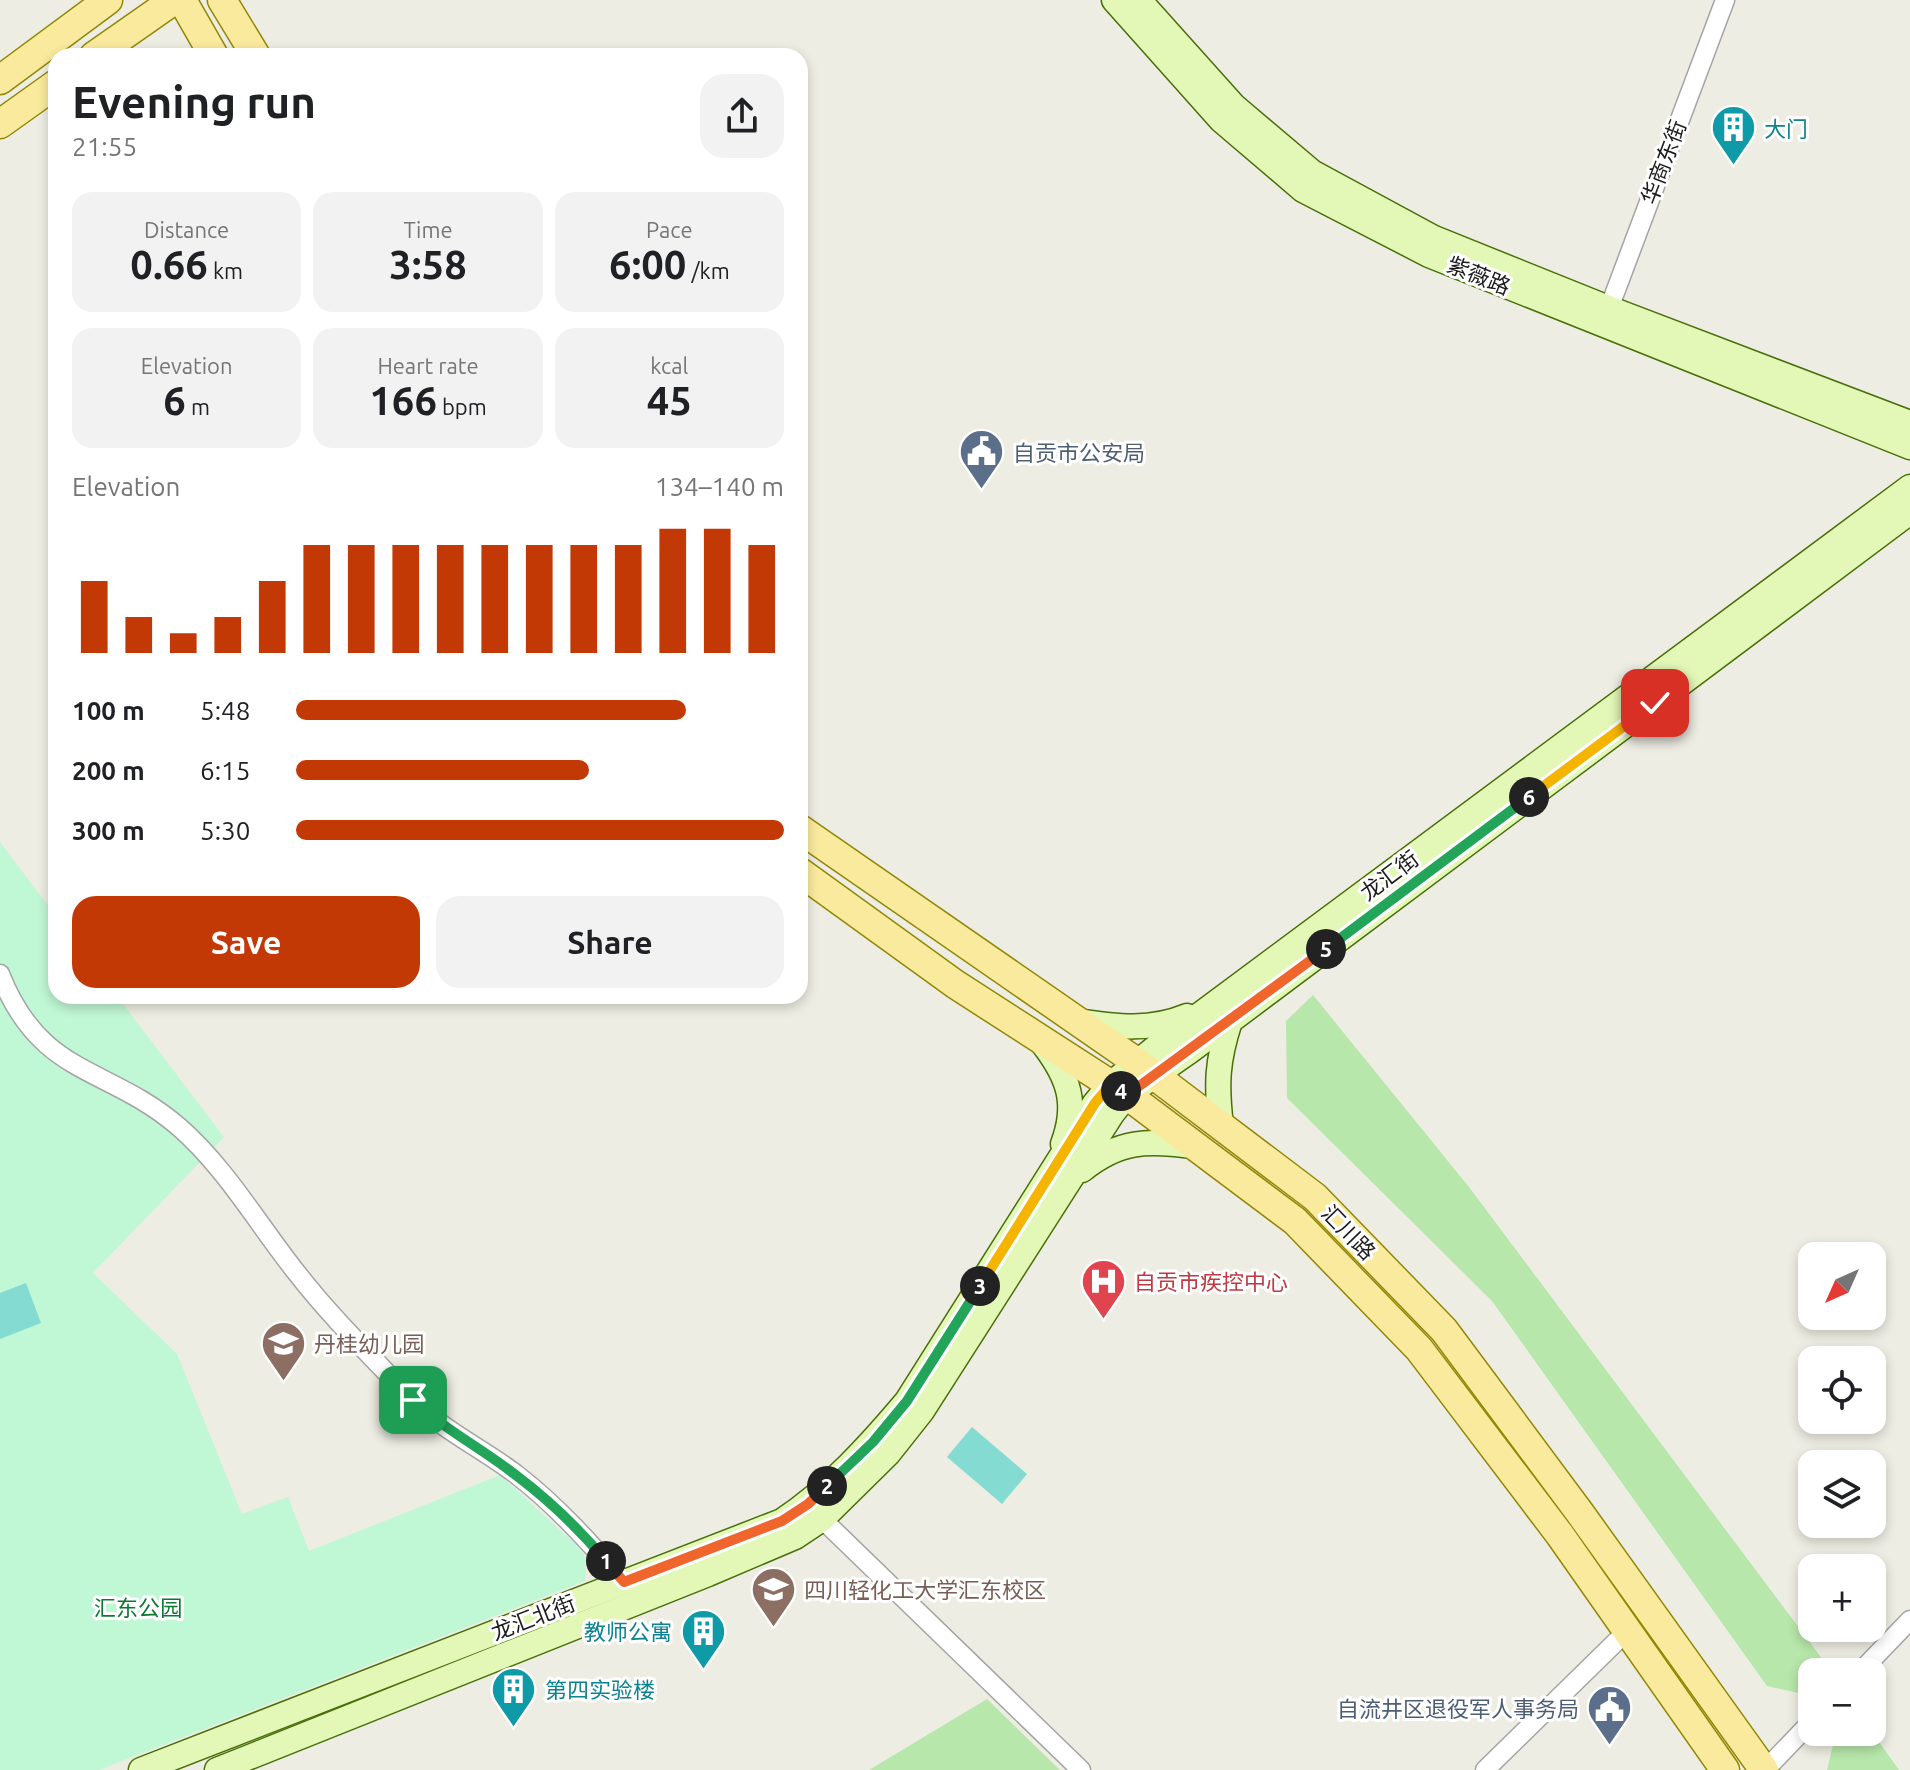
<!DOCTYPE html>
<meta charset="utf-8">
<style>
body{margin:0;font-family:Ubuntu,"Noto Sans SC",sans-serif;background:#f2f2f2;color:#202124;height:100vh;display:flex;flex-direction:column;font-size:30px;white-space:nowrap}
*{box-sizing:border-box;margin:0}
p{font-size:26px;color:#757577}
.icon{flex:none;width:44px;height:44px;fill:none;stroke:currentColor;stroke-width:2;stroke-linecap:round;stroke-linejoin:round}
.map{position:relative;flex:1;overflow:hidden}
.drawer{position:absolute;left:48px;top:48px;width:760px;height:956px;display:flex;flex-direction:column;background:#fff;border-radius:24px;box-shadow:0 4px 12px #0003}
.drawer>*{flex:none}
.needle{width:52px;rotate:225deg}
.fabs{position:absolute;left:1798px;top:1242px;display:grid;gap:16px}
.fabs a{display:grid;place-items:center;width:88px;height:88px;border-radius:16px;background:#fff;box-shadow:0 4px 12px #0003;font-size:40px}
.pin{position:absolute;display:grid;place-items:center;width:68px;height:68px;color:#fff;margin:-34px;border-radius:16px;box-shadow:0 4px 12px #0006}
.km{position:absolute;width:40px;height:40px;margin:-20px;border-radius:50%;background:#222;color:#fff;font-size:22px;line-height:40px;text-align:center}
.round{display:grid;place-items:center;flex:none;width:84px;height:84px;border-radius:24px;background:#f2f2f2}
.summary{display:flex;align-items:center;justify-content:space-between;height:136px;padding:0 24px}
h1{font-size:44px;font-weight:700;line-height:60px}
.figures{display:grid;grid-template-columns:repeat(3,1fr);gap:12px;height:136px;padding:8px 24px}
.figures div{display:grid;align-content:center;border-radius:20px;background:#f2f2f2;text-align:center}
.figures b{font-size:40px;font-weight:700}
.figures small{font-size:22px;font-weight:400}
.figures p{font-size:22px}
.chart{height:224px;padding:16px 24px}
.chart p{display:flex;justify-content:space-between}
.chart svg{width:100%;height:144px;margin-top:8px;stroke:#c33906;stroke-width:6}
.cta{display:flex;gap:16px;margin-top:auto;padding:16px 24px}
.cta a{flex:1;height:92px;border-radius:24px;background:#c33906;color:#fff;font-size:32px;font-weight:700;line-height:92px;text-align:center}
.cta a+a{background:#f2f2f2;color:#202124}
ul{padding:0 24px;list-style:none;font-size:26px}
li{display:grid;grid-template-columns:128px 96px 1fr;align-items:center;height:60px}
li i{height:20px;border-radius:10px;background:#c33906}
.map>svg:first-child{display:block}
.grass{fill:#b7e7aa}
.park{fill:#c0f7d4}
.pitch{fill:#83dbd1}
.lines{fill:none;stroke-linecap:round;stroke-linejoin:round}
.street-casing{stroke:#a4a4a4;stroke-width:21}
.secondary-casing{stroke:#486f08;stroke-width:27}
.primary-casing{stroke:#918805;stroke-width:31}
.street{stroke:#fff;stroke-width:18}
.secondary{stroke:#e3f7b7;stroke-width:24}
.primary{stroke:#f9ea9d;stroke-width:28}
.split-1-casing{stroke:#fff;stroke-width:16}
.split-2-casing{stroke:#fff;stroke-width:16}
.split-3-casing{stroke:#fff;stroke-width:16}
.split-4-casing{stroke:#fff;stroke-width:16}
.split-5-casing{stroke:#fff;stroke-width:16}
.split-6-casing{stroke:#fff;stroke-width:16}
.split-7-casing{stroke:#fff;stroke-width:16}
.split-1{stroke:#22a559;stroke-width:10}
.split-2{stroke:#f0652b;stroke-width:10}
.split-3{stroke:#22a559;stroke-width:10}
.split-4{stroke:#f5b400;stroke-width:10}
.split-5{stroke:#f0652b;stroke-width:10}
.split-6{stroke:#22a559;stroke-width:10}
.split-7{stroke:#f5b400;stroke-width:10}
.labels{text-anchor:middle;dominant-baseline:central;stroke-width:6;stroke-linejoin:round;paint-order:stroke}
.culture-label{font-size:22px;fill:#0d838f;stroke:#fff;text-anchor:start}
.street-label{font-size:22px;fill:#1d1d1d;stroke:#fff}
.service-label{font-size:22px;fill:#4e5e75;stroke:#fff;text-anchor:start}
.health-label{font-size:22px;fill:#be3a42;stroke:#fff;text-anchor:start}
.education-label{font-size:22px;fill:#785e54;stroke:#fff;text-anchor:start}
.park-label{font-size:22px;fill:#0f7734;stroke:#fff}
</style>
<div class="map">
<svg width="1910" height="1770" viewBox="0 0 1910 1770">
<rect width="100%" height="100%" fill="#eeede3"/>
<g class="grass">
<polygon points="1313,995 1469,1187 1832,1672 1812,1672 1812,1696 1767,1686 1492,1301 1287,1098 1286,1021"/>
<polygon points="987,1699 1060,1770 869,1770"/>
<polygon points="1836,1732 1872,1732 1899,1770 1827,1770"/>
</g>
<polygon class="park" points="0,842 56,916 56,996 117,996 224,1137 93,1273 177,1354 242,1514 288,1497 309,1551 500,1475 572,1541 587,1558 585,1581 99,1770 0,1770"/>
<g class="pitch">
<polygon points="26,1283 41,1323 0,1339 0,1293"/>
<polygon points="972,1427 1027,1474 1002,1504 947,1457"/>
</g>
<g class="lines">
<defs>
<g id="street">
<polyline points="1605,319 1725,0"/>
<path d="M0 974C41 1078 107 1065 179 1127 225 1167 258 1224 296 1272 330 1316 372 1357 410 1397 441 1430 482 1448 517 1475 557 1506 591 1544 624 1582"/>
<polyline points="822,1519 1081,1770"/>
<polyline points="1860,1672 1910,1620"/>
<polyline points="1485,1770 1627,1631"/>
<polyline points="1765,1770 1812,1721"/>
</g>
<g id="secondary">
<polyline points="1114,0 1221,120 1303,190 1429,255 1910,447"/>
<polyline points="1139,0 1234,106 1312,172 1434,238 1608,308 1910,423"/>
<path d="M1078 1021C1117 1027 1151 1031 1187 1016"/>
<path d="M1044 1045C1069 1078 1078 1104 1063 1144"/>
<path d="M1221 1126C1216 1084 1217 1061 1230 1021"/>
<path d="M1082 1170C1121 1139 1146 1141 1194 1146"/>
<path d="M141 1770 782 1521C830 1489 870 1445 907 1401L1095 1103 1111 1084 1155 1048 1910 487"/>
<polyline points="217,1770 708,1574 795,1537 822,1519 888,1454 922,1411 1112,1114 1127,1095 1190,1051 1910,512"/>
</g>
<g id="primary">
<polyline points="182,0 214,56"/>
<polyline points="222,0 256,56"/>
<polyline points="94,56 174,0"/>
<polyline points="0,80 108,0"/>
<polyline points="0,124 56,84"/>
<polyline points="800,829 1138,1063 1315,1197 1444,1330 1580,1513 1764,1770"/>
<polyline points="800,872 955,984 1127,1095 1295,1221 1419,1349 1560,1535 1725,1770"/>
</g>
</defs>
<use href="#street" class="street-casing"/>
<use href="#secondary" class="secondary-casing"/>
<use href="#primary" class="primary-casing"/>
<use href="#street" class="street"/>
<use href="#secondary" class="secondary"/>
<use href="#primary" class="primary"/>
</g>
<g class="lines">
<defs>
<path id="split-1" d="M413 1400C445 1430 483 1449 517 1476 550 1501 580 1530 606 1561"/>
<polyline id="split-2" points="606,1561 624,1582 782,1521 808,1504 827,1486"/>
<polyline id="split-3" points="827,1486 873,1442 907,1401 980,1286"/>
<polyline id="split-4" points="980,1286 1095,1103 1111,1084 1121,1091"/>
<polyline id="split-5" points="1121,1091 1127,1095 1326,949"/>
<polyline id="split-6" points="1326,949 1529,797"/>
<polyline id="split-7" points="1529,797 1655,703"/>
</defs>
<use href="#split-1" class="split-1-casing"/>
<use href="#split-2" class="split-2-casing"/>
<use href="#split-3" class="split-3-casing"/>
<use href="#split-4" class="split-4-casing"/>
<use href="#split-5" class="split-5-casing"/>
<use href="#split-6" class="split-6-casing"/>
<use href="#split-7" class="split-7-casing"/>
<use href="#split-1" class="split-1"/>
<use href="#split-2" class="split-2"/>
<use href="#split-3" class="split-3"/>
<use href="#split-4" class="split-4"/>
<use href="#split-5" class="split-5"/>
<use href="#split-6" class="split-6"/>
<use href="#split-7" class="split-7"/>
</g>
<defs>
<symbol id="building-pin" viewBox="-11 -11 22 30"><path d="M0 17L-7.5 6A9.5 9.5 0 1 1 7.5 6Z" fill="#0f9aa8" stroke="#fff"/><path d="M-4-6H4V6H1V3H-1V6H-4ZM-2.5-4.3h1.7v1.8h-1.7ZM.8-4.3h1.7v1.8H.8ZM-2.5-1h1.7V.8h-1.7ZM.8-1h1.7V.8H.8Z" fill="#fff"/></symbol>
<symbol id="civic-pin" viewBox="-11 -11 22 30"><path d="M0 17L-7.5 6A9.5 9.5 0 1 1 7.5 6Z" fill="#5c6f8a" stroke="#fff"/><path d="M-.6-6.5H3V-4.5H.6V-3L4-1V1h2V6H-6V1h2V-1L-.6-3ZM-1.2 2.5V6h2.4V2.5Z" fill="#fff"/></symbol>
<symbol id="hospital-pin" viewBox="-11 -11 22 30"><path d="M0 17L-7.5 6A9.5 9.5 0 1 1 7.5 6Z" fill="#e0444e" stroke="#fff"/><path d="M-5-5h3v3.5h4V-5h3V5h-3V1.5h-4V5h-3Z" fill="#fff"/></symbol>
<symbol id="school-pin" viewBox="-11 -11 22 30"><path d="M0 17L-7.5 6A9.5 9.5 0 1 1 7.5 6Z" fill="#8d6e63" stroke="#fff"/><path d="M0-5L7-2L0 1L-7-2ZM-4 1L0 2.5L4 1V4Q0 6-4 4Z" fill="#fff"/></symbol>
<symbol id="university-pin" viewBox="-11 -11 22 30"><path d="M0 17L-7.5 6A9.5 9.5 0 1 1 7.5 6Z" fill="#8d6e63" stroke="#fff"/><path d="M0-5L7-2L0 1L-7-2ZM-4 1L0 2.5L4 1V4Q0 6-4 4Z" fill="#fff"/></symbol>
</defs>
<g fill-rule="evenodd">
<use href="#building-pin" x="1708" y="102" width="51" height="69"/>
<use href="#civic-pin" x="956" y="426" width="51" height="69"/>
<use href="#hospital-pin" x="1078" y="1256" width="51" height="69"/>
<use href="#school-pin" x="258" y="1318" width="51" height="69"/>
<use href="#university-pin" x="748" y="1564" width="51" height="69"/>
<use href="#building-pin" x="678" y="1606" width="51" height="69"/>
<use href="#building-pin" x="488" y="1664" width="51" height="69"/>
<use href="#civic-pin" x="1584" y="1682" width="51" height="69"/>
</g>
<g class="labels">
<g class="culture-label">
<text x="1764" y="128">大门</text>
<text x="672" y="1631" text-anchor="end">教师公寓</text>
<text x="545" y="1689">第四实验楼</text>
</g>
<g class="street-label">
<text transform="translate(1663 162) rotate(-69)">华商东街</text>
<text transform="translate(1479 275) rotate(22)">紫薇路</text>
<text transform="translate(1389 875) rotate(-37)">龙汇街</text>
<text transform="translate(1349 1232) rotate(46)">汇川路</text>
<text transform="translate(533 1617) rotate(-21)">龙汇北街</text>
</g>
<g class="service-label">
<text x="1013" y="452">自贡市公安局</text>
<text x="1579" y="1708" text-anchor="end">自流井区退役军人事务局</text>
</g>
<g class="health-label">
<text x="1134" y="1281">自贡市疾控中心</text>
</g>
<g class="education-label">
<text x="314" y="1343">丹桂幼儿园</text>
<text x="804" y="1589">四川轻化工大学汇东校区</text>
</g>
<g class="park-label">
<text x="138" y="1607">汇东公园</text>
</g>
</g>
</svg>
<div class="fabs">
<a><svg class="needle" viewBox="-14 -14 28 28"><path d="M0-13l5 13h-10z" fill="#e53935"/><path d="M0 13l5-13h-10z" fill="#757577"/></svg></a>
<a><svg class="icon" aria-label="locate" viewBox="0 0 24 24"><circle cx="12" cy="12" r="6"/><path d="M12 2v4M12 18v4M2 12h4M18 12h4"/></svg></a>
<a><svg class="icon" aria-label="layers" viewBox="0 0 24 24"><path d="M12 4l9 5-9 5-9-5zM3 14l9 5 9-5"/></svg></a>
<a>+</a>
<a>−</a>
</div>
<div class="pin" style="left:413px;top:1400px;background:#1e9e55"><svg class="icon" aria-label="arrive" viewBox="0 0 24 24"><path d="M6 21V4h12l-3 4 3 4H6"/></svg></div>
<div class="pin" style="left:1655px;top:703px;background:#d93025"><svg class="icon" aria-label="check" viewBox="0 0 24 24"><path d="M5 12l5 5 9-10"/></svg></div>
<b class="km" style="left:606px;top:1561px">1</b>
<b class="km" style="left:827px;top:1486px">2</b>
<b class="km" style="left:980px;top:1286px">3</b>
<b class="km" style="left:1121px;top:1091px">4</b>
<b class="km" style="left:1326px;top:949px">5</b>
<b class="km" style="left:1529px;top:797px">6</b>
<section class="drawer">
<div class="summary"><div><h1>Evening run</h1><p>21:55</p></div><a class="round"><svg class="icon" aria-label="share" viewBox="0 0 24 24"><path d="M12 15V3M7 8l5-5 5 5M5 13v7h14v-7"/></svg></a></div>
<div class="figures">
<div><p>Distance</p><b>0.66<small> km</small></b></div>
<div><p>Time</p><b>3:58</b></div>
<div><p>Pace</p><b>6:00<small> /km</small></b></div>
</div>
<div class="figures">
<div><p>Elevation</p><b>6<small> m</small></b></div>
<div><p>Heart rate</p><b>166<small> bpm</small></b></div>
<div><p>kcal</p><b>45</b></div>
</div>
<div class="chart"><p><span>Elevation</span>134–140 m</p>
<svg viewBox="0 0 160 44" preserveAspectRatio="none"><path d="M5 44V22M15 44V33M25 44V38M35 44V33M45 44V22M55 44V11M65 44V11M75 44V11M85 44V11M95 44V11M105 44V11M115 44V11M125 44V11M135 44V6M145 44V6M155 44V11"/></svg>
</div>
<ul>
<li><b>100 m</b>5:48<i style="width:80%"></i></li>
<li><b>200 m</b>6:15<i style="width:60%"></i></li>
<li><b>300 m</b>5:30<i style="width:100%"></i></li>
</ul>
<div class="cta"><a>Save</a><a>Share</a></div>
</section>
</div>
